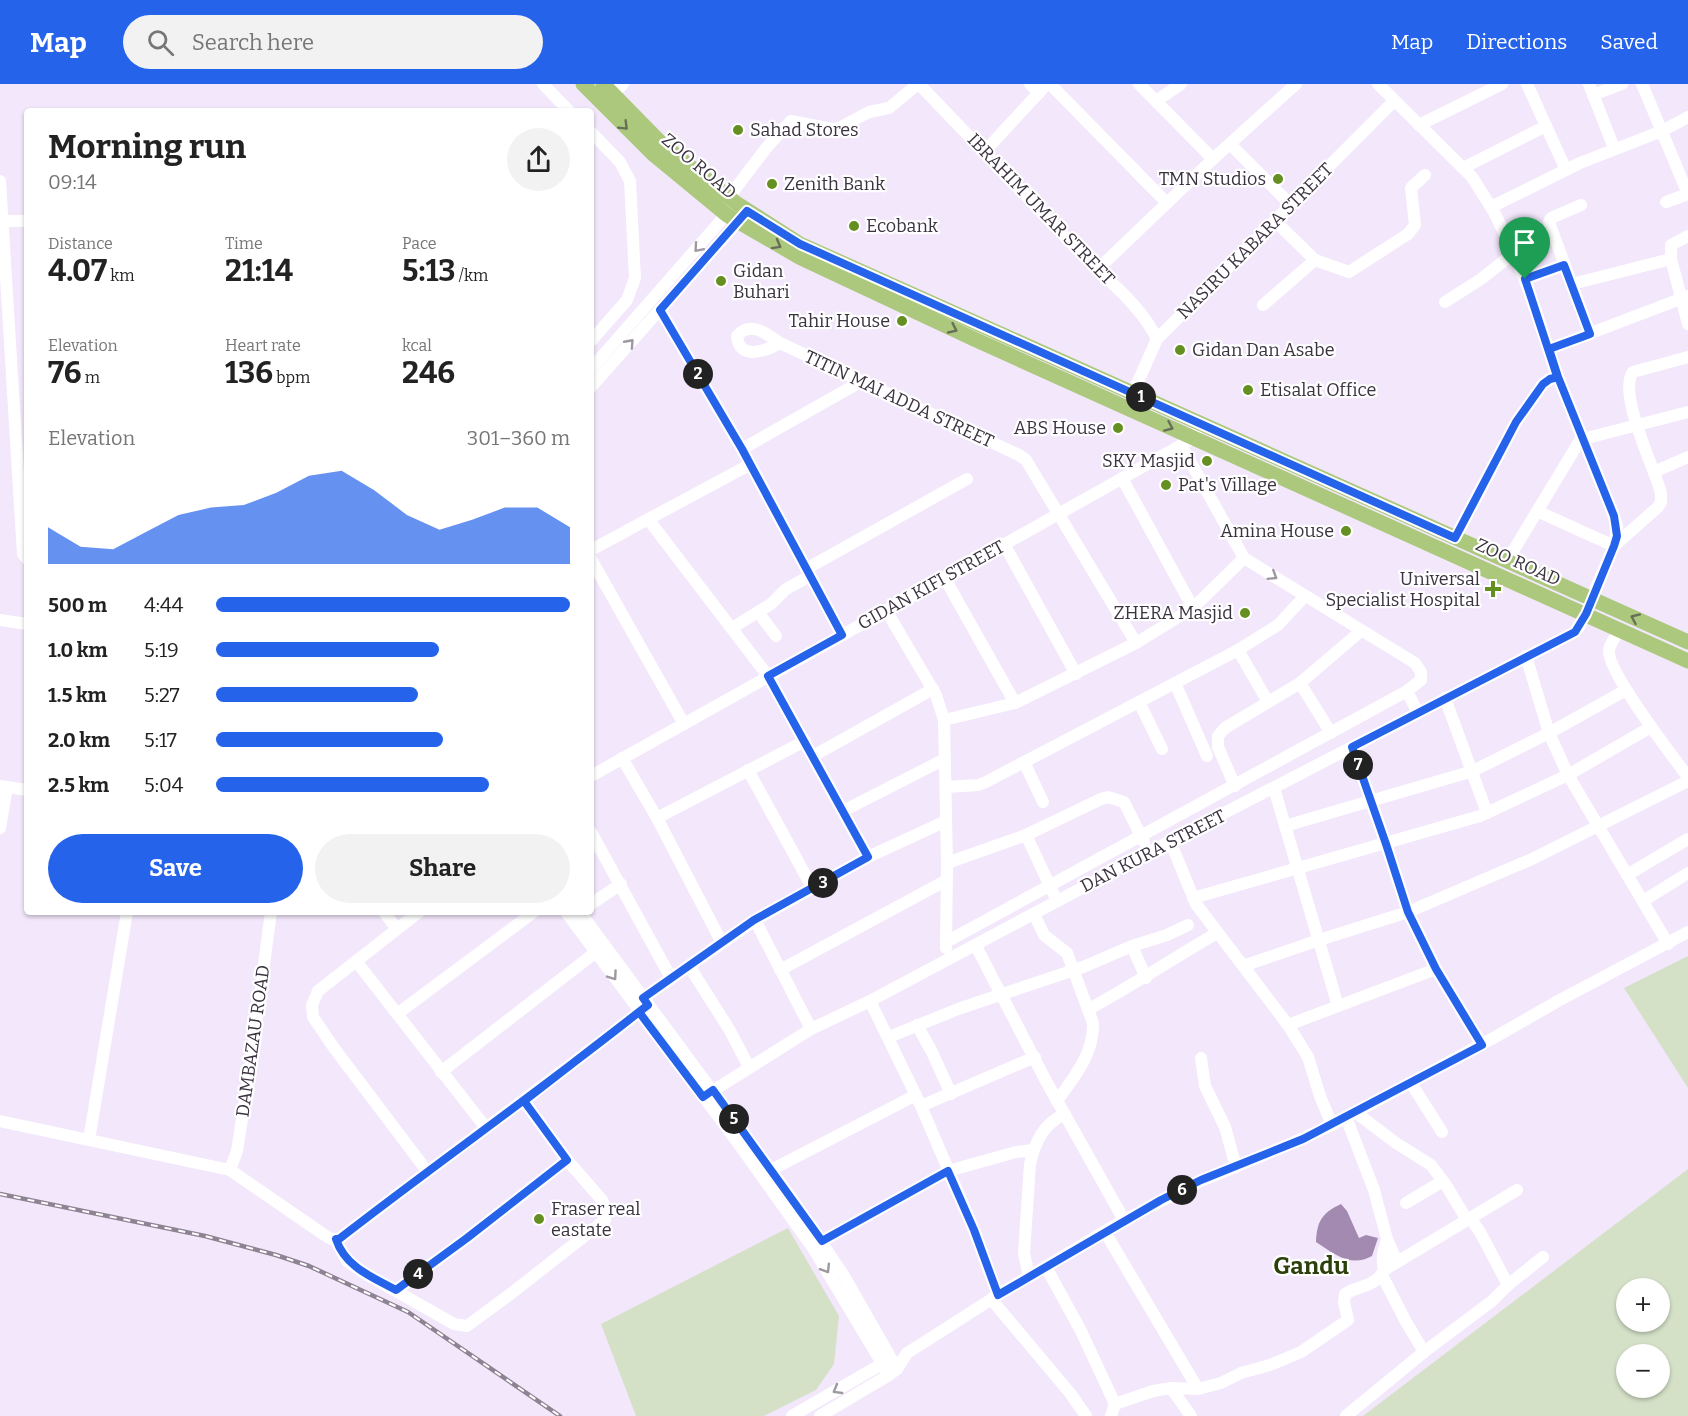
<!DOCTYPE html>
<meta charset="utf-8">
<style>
body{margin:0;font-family:Bitter,serif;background:#f2f2f2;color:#222;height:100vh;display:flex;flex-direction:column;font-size:22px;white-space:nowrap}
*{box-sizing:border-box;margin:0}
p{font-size:20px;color:#767676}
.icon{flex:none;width:33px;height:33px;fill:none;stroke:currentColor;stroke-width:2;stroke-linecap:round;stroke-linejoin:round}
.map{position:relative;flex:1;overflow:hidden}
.drawer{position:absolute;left:24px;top:24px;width:570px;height:807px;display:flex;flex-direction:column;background:#fff;border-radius:6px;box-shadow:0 2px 4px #0004}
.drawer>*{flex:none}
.fabs{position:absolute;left:1616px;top:1194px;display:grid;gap:12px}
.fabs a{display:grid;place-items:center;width:54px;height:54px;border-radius:50%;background:#fff;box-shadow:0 2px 4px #0004;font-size:30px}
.pin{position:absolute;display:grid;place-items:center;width:51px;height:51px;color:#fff;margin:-62px -26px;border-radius:50% 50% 50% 0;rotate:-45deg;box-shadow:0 0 6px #0007}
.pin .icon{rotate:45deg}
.km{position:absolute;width:30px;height:30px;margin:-15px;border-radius:50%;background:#222;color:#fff;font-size:16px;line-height:30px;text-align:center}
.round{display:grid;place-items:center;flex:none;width:63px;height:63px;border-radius:32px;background:#f2f2f2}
.headline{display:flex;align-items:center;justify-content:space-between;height:102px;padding:0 24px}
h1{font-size:33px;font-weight:700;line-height:45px}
.metrics{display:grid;grid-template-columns:repeat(3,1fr);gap:9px;height:102px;padding:6px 24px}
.metrics div{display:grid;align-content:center}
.metrics b{font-size:30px;font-weight:700}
.metrics small{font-size:16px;font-weight:400}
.metrics p{font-size:16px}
.chart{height:168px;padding:12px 24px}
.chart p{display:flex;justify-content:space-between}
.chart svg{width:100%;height:108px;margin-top:6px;fill:#2563eb;opacity:.7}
.action{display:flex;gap:12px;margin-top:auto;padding:12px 24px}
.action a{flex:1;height:69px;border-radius:36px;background:#2563eb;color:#fff;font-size:24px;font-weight:700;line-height:69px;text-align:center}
.action a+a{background:#f2f2f2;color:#222}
ul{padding:0 24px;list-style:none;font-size:20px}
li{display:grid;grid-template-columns:96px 72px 1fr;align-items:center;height:45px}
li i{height:15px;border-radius:8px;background:#2563eb}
header{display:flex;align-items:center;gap:36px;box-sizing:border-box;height:84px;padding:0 30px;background:#2563eb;color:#fff}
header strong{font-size:28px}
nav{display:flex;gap:33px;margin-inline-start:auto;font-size:21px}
.search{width:420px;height:54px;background:#f2f2f2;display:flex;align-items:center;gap:15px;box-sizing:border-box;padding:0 21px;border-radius:33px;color:#767676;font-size:22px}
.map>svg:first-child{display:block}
.green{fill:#d4e1c7;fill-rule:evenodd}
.water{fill:#a28ab0}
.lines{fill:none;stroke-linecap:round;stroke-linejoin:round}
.minor{stroke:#fff;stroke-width:12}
.major{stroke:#abc87d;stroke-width:15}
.rail-casing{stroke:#8d8393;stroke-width:4.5}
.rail{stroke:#fff;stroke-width:2;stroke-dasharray:7;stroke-linecap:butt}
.oneway{stroke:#686f58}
.oneway2{stroke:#9e99a0}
.route-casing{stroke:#fff;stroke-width:12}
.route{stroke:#2563eb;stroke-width:8}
.poi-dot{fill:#658f20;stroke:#fff;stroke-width:2}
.labels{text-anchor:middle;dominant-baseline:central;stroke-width:4.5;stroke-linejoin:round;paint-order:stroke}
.poi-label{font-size:18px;fill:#3c3340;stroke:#fff;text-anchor:start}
.street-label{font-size:18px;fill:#3c3340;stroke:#fff}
.district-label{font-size:24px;font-weight:bold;fill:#2b400b;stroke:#fff}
</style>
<header>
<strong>Map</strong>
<div class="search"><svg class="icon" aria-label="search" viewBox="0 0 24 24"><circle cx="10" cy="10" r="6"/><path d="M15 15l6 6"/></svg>Search here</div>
<nav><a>Map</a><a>Directions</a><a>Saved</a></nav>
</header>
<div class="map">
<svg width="1688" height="1332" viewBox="0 0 1688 1332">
<rect width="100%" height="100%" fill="#f3e7fb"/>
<g class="green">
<polygon points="1688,872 1688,1004 1624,904"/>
<path d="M1688 1085V1332H1363ZM1659 1204V1238H1626V1204ZM1659 1270V1304H1626V1270Z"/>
<polygon points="788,1144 839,1232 834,1280 816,1306 764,1332 636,1332 601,1240"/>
</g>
<path class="water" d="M1341 1120 1347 1127 1359 1154 1366 1151 1378 1154 1372 1172C1351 1184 1334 1170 1316 1158 1317 1137 1322 1129 1341 1120Z"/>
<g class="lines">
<g class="minor">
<polyline points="543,0 569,27"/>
<path d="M919 0 1097 186C1120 205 1144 228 1157 255"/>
<polyline points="1030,0 1039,9"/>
<polyline points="1050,0 1167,119"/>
<polyline points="1139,0 1213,75 1296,0"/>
<polyline points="1527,0 1566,86"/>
<polyline points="1589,0 1614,64"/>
<polyline points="1642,0 1688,110"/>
<polyline points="613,10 623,0"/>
<polyline points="1593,11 1622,0"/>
<polyline points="1156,17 1181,0"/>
<polyline points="1419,41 1502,0"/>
<polyline points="591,48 620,78 630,97 635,194 627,216 591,257"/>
<polyline points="1230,60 1291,121"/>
<polyline points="984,68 1047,0"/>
<polyline points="1463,84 1546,42"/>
<polyline points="0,97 23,470 27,475"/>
<polyline points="729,113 767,63 791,37 832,45 839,44 869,28 889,24 918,0"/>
<polyline points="1666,118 1688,110"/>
<polyline points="1581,121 1551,134 1549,138 1590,250"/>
<polyline points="1491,123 1580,79 1662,47 1688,33"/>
<polyline points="0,137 27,137"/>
<polyline points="1275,137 1315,176 1349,188 1408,150 1415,141 1411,104 1425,91"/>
<polyline points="1688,152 1671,161 1671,175 1688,240"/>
<polyline points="1097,186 1213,75"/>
<polyline points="1525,195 1564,181"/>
<polyline points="1572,200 1671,175"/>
<polyline points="1445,218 1481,195 1514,169"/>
<polyline points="1263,221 1315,176"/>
<polyline points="660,226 742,365 842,551"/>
<path d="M780 259C766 267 739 277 737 252 750 236 767 250 780 259L1019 371 1026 376 1136 559"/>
<polyline points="1549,265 1688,212"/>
<polyline points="591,285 731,125"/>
<polyline points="591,303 744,131"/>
<polyline points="1133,309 1157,255 1394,17"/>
<polyline points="1583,355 1688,328"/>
<polyline points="1181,361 1244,474 1415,579 1421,588 1421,596 1407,607 1418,629"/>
<polyline points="742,365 862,297"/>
<polyline points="1654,388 1688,373"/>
<polyline points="1122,394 1193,524"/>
<path d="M1537 427 1614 462 1658 423 1661 418V409C1655 385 1617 309 1633 288L1688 273"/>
<polyline points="648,435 768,592 868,773"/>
<polyline points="1455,454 1516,338 1543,300 1550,295 1558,293"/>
<polyline points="1004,460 1076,590"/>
<polyline points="591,466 749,381"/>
<polyline points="591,475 684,640"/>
<polyline points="1507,477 1582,353"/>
<polyline points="806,485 967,395"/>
<polyline points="944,493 1015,619"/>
<polyline points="886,526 936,611 944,636 947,779 946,864"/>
<polyline points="758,528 776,552"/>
<polyline points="0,536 27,540"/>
<polyline points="732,544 771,520 786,505 810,492"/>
<path d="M1619 546C1616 552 1610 560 1609 566 1606 586 1674 674 1688 693"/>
<polyline points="1238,566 1268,618"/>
<polyline points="1526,572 1549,649 1568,691 1668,860"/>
<polyline points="1175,599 1207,672"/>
<polyline points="1300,599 1331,649"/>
<polyline points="1445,614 1487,729"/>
<polyline points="1139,618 1162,665"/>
<polyline points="944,636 1015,619 1136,559 1193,524 1244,474"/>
<polyline points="1352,663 1386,760 1408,828 1436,885 1482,961"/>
<polyline points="813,672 933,605"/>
<polyline points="622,674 657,734 722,859"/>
<polyline points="1024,678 1043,718"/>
<polyline points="748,686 813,805"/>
<polyline points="591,692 1194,354 1196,349"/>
<polyline points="0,702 27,706"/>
<polyline points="1235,702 1218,663 1218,652 1225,644 1300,599 1361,547"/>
<polyline points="946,703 978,701 986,698 1238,566 1278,541 1305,512"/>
<polyline points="1274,704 1338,922"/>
<polyline points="843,727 945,675"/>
<polyline points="657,734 805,657"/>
<polyline points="1285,742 1473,687 1549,649 1626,606"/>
<polyline points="0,744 7,703"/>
<polyline points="591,748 671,894"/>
<polyline points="1026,751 1057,817"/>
<polyline points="1170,757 1196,820 1288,941 1308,973 1320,1012 1332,1041"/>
<polyline points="947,779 1026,751 1101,715 1108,713 1124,718 1144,758"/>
<polyline points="1627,791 1688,755"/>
<polyline points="1193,814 1480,732 1568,691 1651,643"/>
<polyline points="1643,817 1688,789"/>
<polyline points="591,820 621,800"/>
<polyline points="384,828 397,845"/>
<polyline points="419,828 318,907 312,921 313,933 334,964 427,1087"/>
<polyline points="566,828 738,1059 813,1164 889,1291"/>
<polyline points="580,828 793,1116 844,1192 897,1285"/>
<path d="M1034 830 1044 851 1067 869 1093 939C1094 970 1074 993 1057 1017"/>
<polyline points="755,836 811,945"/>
<polyline points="946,858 1407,607"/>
<polyline points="976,862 1046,997 1124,1136"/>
<polyline points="1132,862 1146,894"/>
<polyline points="356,877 486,1044"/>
<polyline points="689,882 729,945 749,983"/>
<polyline points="1243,882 1319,856 1408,828 1532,775 1688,697"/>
<polyline points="780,886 947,796"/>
<polyline points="643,914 755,836 868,773 946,737"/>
<polyline points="870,917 921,1022 974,1146 998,1211"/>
<path d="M1089 925C1133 901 1174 874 1217 849"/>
<polyline points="397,930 534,828"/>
<polyline points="917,941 932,968 951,1010"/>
<polyline points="1288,941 1436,885"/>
<polyline points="889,953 958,925 1083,883 1132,862 1167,851 1188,841"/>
<polyline points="1201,974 1205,1002 1225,1043 1236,1083"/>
<polyline points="441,988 596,868"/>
<polyline points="1411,999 1442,1048"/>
<polyline points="703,1013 811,945 870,917 1170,757 1575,548 1579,543 1614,462 1617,442 1614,432 1558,293 1529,207 1514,169 1494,128 1472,93 1378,0"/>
<polyline points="921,1022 1035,973"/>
<polyline points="1355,1028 1396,1059 1431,1081 1446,1101 1467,1136"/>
<polyline points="1346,1033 1374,1106 1387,1155 1397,1178"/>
<path d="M0 1037 230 1086 323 1150 331 1155H339C441 1076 546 1001 648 921"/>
<polyline points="89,1056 127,828"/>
<polyline points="230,1086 237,1067 251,978 271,828"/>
<polyline points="771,1086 916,1011"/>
<polyline points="1406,1119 1443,1097"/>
<polyline points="1470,1134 1480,1148 1508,1201"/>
<polyline points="1105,1148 1198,1305"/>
<polyline points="335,1155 347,1177 364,1189 454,1240 467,1242 513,1208 605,1136 606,1126 602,1116 567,1076 524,1017"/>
<polyline points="822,1157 948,1087 1016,1068 1033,1066"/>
<polyline points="1046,1183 1081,1247 1115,1320"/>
<path d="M1384 1186C1381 1175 1384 1165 1387 1155"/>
<polyline points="1382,1191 1405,1236 1424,1268"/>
<path d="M1029 1193 1024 1169 1030 1080C1035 1058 1043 1040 1065 1030"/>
<polyline points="396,1206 467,1154 567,1076"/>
<polyline points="991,1215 1070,1309 1086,1332"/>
<polyline points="1171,1304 1191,1332"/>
<polyline points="792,1332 887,1277"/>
<polyline points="820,1332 889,1291 897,1285 907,1269 923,1259 998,1211 1124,1136 1201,1097 1281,1064 1332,1041 1497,952 1558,917 1688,848"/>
<path d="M1111 1332 1115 1320 1153 1307 1171 1304 1198 1305 1221 1299 1241 1289 1270 1281 1301 1268 1348 1236 1344 1218 1345 1210C1358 1202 1377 1202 1384 1186L1517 1106"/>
<polyline points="1346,1332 1424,1268 1492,1217 1508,1201 1543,1173"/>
</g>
<g class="major">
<polyline points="583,0 653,70 727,131 801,174 974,255 1688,577"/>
<polyline points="603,0 661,59 736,119 800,160 1688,558"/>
</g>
<defs>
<polyline id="rail" points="0,1110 205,1152 276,1171 309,1182 408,1228 560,1332"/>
</defs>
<use href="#rail" class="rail-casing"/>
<use href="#rail" class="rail"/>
</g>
<defs><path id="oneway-chevron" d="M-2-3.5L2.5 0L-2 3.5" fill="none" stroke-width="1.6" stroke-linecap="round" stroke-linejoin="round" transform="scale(1.5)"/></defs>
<g class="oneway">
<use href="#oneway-chevron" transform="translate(624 42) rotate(45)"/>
<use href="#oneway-chevron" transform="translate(777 161) rotate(29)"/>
<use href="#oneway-chevron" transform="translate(953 245) rotate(25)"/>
<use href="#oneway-chevron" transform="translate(1169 343) rotate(24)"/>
<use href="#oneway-chevron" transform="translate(1635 534) rotate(-156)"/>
</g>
<g class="oneway2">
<use href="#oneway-chevron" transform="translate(698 164) rotate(131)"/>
<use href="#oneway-chevron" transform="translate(630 259) rotate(-48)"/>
<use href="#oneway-chevron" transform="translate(1273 492) rotate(32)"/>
<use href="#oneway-chevron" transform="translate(613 892) rotate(55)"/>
<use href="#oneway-chevron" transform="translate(826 1185) rotate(58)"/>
<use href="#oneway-chevron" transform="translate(837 1306) rotate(150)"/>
</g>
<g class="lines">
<defs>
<path id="route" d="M1525 195 1529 207 1556 289 1558 293 1550 295 1543 300 1516 338 1455 454 800 160 747 127 660 226 742 365 842 551 768 592 868 773 754 836 643 914 648 921 524 1017 567 1076 467 1154 396 1206C372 1193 345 1183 336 1155H339C438 1078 541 1006 639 928L703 1013 713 1006 822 1157 948 1087 974 1146 998 1211 1161 1116 1201 1096 1303 1055 1482 961 1436 885 1408 828 1386 760 1352 663 1575 548 1586 530 1614 462 1617 452 1614 432 1558 293 1549 265 1590 250 1564 181 1525 195"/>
</defs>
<use href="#route" class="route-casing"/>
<use href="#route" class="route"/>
</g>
<g class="poi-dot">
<circle cx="738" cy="46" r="6"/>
<circle cx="1278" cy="95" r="6"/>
<circle cx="772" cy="100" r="6"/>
<circle cx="854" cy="142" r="6"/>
<circle cx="721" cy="197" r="6"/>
<circle cx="902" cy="237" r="6"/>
<circle cx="1180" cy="266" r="6"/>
<circle cx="1248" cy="306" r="6"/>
<circle cx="1118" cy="344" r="6"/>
<circle cx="1207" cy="377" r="6"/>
<circle cx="1166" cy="401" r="6"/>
<circle cx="1346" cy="447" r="6"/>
<path d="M1490 496h6v6h6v6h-6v6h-6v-6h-6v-6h6z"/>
<circle cx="1245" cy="529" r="6"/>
<circle cx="539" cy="1135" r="6"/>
</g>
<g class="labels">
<g class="poi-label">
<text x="750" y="46">Sahad Stores</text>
<text x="1266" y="95" text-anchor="end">TMN Studios</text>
<text x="784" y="100">Zenith Bank</text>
<text x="866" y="142">Ecobank</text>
<text x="733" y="187">Gidan<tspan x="733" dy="21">Buhari</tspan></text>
<text x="890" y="237" text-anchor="end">Tahir House</text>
<text x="1192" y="266">Gidan Dan Asabe</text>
<text x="1260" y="306">Etisalat Office</text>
<text x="1106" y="344" text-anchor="end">ABS House</text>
<text x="1195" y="377" text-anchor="end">SKY Masjid</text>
<text x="1178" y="401">Pat's Village</text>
<text x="1334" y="447" text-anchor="end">Amina House</text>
<text x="1480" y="495" text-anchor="end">Universal<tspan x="1480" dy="21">Specialist Hospital</tspan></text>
<text x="1233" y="529" text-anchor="end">ZHERA Masjid</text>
<text x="551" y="1125">Fraser real<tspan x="551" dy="21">eastate</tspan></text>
</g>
<g class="street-label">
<text transform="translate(699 82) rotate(40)">ZOO ROAD</text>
<text transform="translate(1041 125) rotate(46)">IBRAHIM UMAR STREET</text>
<text transform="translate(1255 157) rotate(-45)">NASIRU KABARA STREET</text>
<text transform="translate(899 315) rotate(25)">TITIN MAI ADDA STREET</text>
<text transform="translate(1518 478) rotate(24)">ZOO ROAD</text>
<text transform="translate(931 501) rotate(-29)">GIDAN KIFI STREET</text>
<text transform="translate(1153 767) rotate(-27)">DAN KURA STREET</text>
<text transform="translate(253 957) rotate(-82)">DAMBAZAU ROAD</text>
</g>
<g class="district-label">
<text x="1311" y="1182">Gandu</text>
</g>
</g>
</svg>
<div class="fabs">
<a>+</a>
<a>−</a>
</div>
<div class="pin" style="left:1525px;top:195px;background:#1e9e55"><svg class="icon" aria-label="arrive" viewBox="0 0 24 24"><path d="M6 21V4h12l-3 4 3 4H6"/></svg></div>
<b class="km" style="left:1141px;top:313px">1</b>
<b class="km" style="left:698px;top:290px">2</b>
<b class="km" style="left:823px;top:799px">3</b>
<b class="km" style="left:418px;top:1190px">4</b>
<b class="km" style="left:734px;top:1035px">5</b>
<b class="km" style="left:1182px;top:1106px">6</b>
<b class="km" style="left:1358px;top:681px">7</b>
<section class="drawer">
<div class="headline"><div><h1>Morning run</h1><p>09:14</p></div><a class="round"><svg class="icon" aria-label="share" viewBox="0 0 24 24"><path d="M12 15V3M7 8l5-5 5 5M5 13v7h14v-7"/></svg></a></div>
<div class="metrics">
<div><p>Distance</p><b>4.07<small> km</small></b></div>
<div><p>Time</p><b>21:14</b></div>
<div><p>Pace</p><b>5:13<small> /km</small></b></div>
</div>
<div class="metrics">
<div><p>Elevation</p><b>76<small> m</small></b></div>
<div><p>Heart rate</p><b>136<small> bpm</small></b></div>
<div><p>kcal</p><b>246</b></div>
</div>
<div class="chart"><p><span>Elevation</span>301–360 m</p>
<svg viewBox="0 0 160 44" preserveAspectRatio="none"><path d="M0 44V29L10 37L20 38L30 31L40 24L50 21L60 20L70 15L80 8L90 6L100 14L110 24L120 30L130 26L140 21L150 21L160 29V44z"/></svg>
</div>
<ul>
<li><b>500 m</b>4:44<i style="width:100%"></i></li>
<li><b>1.0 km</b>5:19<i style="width:63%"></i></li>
<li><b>1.5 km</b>5:27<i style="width:57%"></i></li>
<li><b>2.0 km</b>5:17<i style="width:64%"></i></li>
<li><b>2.5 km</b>5:04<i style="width:77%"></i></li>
</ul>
<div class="action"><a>Save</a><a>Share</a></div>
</section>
</div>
